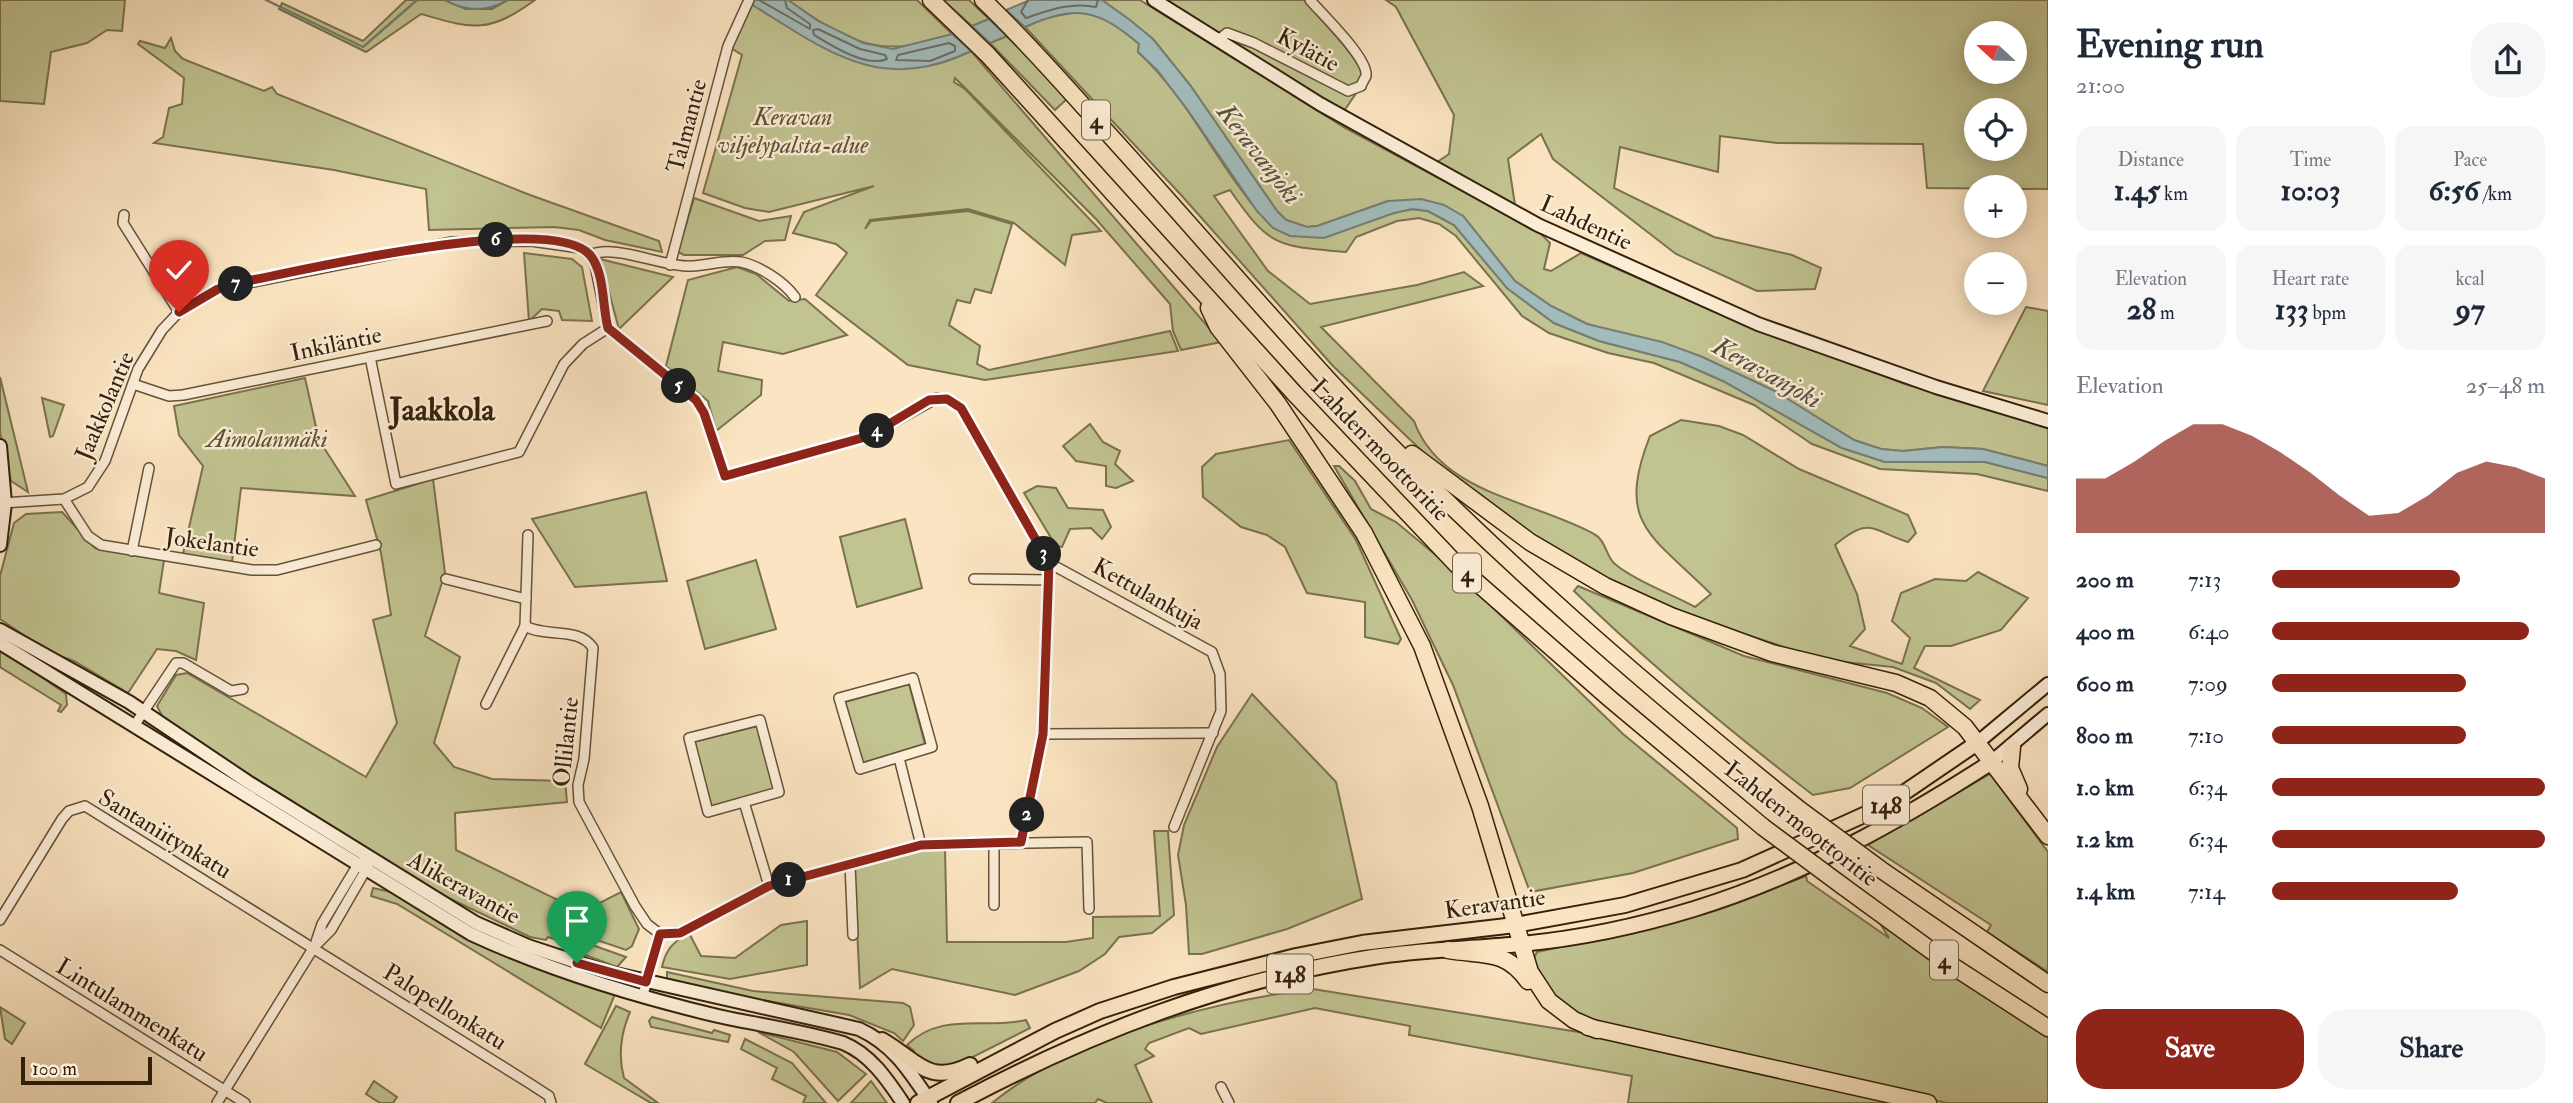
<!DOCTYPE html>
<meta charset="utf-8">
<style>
body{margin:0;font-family:"IM FELL Double Pica",serif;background:#f6f6f7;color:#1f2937;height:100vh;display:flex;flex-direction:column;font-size:26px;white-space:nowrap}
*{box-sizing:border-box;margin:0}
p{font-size:23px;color:#747a83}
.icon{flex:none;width:38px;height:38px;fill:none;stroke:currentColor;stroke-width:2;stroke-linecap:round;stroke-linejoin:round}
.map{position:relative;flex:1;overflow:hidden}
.sheet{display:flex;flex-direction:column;background:#fff;width:525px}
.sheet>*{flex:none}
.needle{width:46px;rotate:292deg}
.tools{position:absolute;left:1964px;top:21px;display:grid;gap:14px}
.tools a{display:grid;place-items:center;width:63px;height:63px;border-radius:50%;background:#fff;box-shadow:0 4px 18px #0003;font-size:35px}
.scale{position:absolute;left:21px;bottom:18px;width:131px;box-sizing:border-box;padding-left:7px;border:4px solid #34200a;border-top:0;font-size:19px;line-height:24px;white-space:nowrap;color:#34200a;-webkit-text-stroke:5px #fcedd7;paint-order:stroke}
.pin{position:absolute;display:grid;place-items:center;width:60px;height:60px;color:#fff;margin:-72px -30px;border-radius:50% 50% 50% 0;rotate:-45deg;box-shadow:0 0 7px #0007}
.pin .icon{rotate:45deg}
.km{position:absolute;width:35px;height:35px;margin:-18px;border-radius:50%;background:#222;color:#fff;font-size:19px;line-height:35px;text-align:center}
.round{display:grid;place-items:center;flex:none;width:74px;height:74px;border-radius:28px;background:#f6f6f7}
.head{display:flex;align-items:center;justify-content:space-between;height:119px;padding:0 28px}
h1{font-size:38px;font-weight:800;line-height:52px}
.stats{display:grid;grid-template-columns:repeat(3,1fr);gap:10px;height:119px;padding:7px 28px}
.stats div{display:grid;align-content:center;border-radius:18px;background:#f6f6f7;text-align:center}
.stats b{font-size:30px;font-weight:800}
.stats small{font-size:19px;font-weight:400}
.stats p{font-size:19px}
.chart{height:196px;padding:14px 28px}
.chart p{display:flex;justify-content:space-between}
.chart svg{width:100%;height:126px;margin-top:7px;fill:#8f2418;opacity:.7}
.action{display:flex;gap:14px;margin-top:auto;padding:14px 28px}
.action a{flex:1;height:80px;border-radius:28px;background:#8f2418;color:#fff;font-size:28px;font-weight:800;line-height:80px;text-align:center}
.action a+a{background:#f6f6f7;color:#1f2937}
ul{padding:0 28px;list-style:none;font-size:23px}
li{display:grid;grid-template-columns:112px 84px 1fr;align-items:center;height:52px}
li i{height:18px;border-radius:9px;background:#8f2418}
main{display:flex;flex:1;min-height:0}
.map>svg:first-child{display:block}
.green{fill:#c1c391;stroke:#7a724e;stroke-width:2;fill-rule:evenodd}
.water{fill:#a2bcbc;stroke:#767e75;stroke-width:2}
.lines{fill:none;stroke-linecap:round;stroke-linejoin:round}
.shore{stroke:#6b6e63;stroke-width:2}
.stream{stroke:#767e75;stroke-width:2.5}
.street-casing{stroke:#665138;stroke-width:12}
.secondary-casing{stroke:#34200a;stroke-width:16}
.primary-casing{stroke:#34200a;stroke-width:18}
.highway-casing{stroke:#34200a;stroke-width:19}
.street{stroke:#fcedd7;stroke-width:9}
.secondary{stroke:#fcedd7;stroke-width:12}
.primary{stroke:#fbe4c1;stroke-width:14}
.highway{stroke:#fbe4c1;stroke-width:16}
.highway-bridge-casing{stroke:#34200a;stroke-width:19;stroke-linecap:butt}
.highway-bridge{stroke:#fbe4c1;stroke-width:16}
.route-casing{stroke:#fff;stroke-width:14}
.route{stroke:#8f2418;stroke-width:9}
.labels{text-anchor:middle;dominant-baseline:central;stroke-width:5;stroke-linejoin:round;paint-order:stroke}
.shield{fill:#fcedd7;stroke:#705e48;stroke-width:2}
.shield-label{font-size:23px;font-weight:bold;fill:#34200a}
.street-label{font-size:24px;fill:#34200a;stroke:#fcedd7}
.park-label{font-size:24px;font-style:italic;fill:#5e5132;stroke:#fcedd7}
.water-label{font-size:26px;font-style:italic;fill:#554f3f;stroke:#fcedd7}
.district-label{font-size:32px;font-weight:bold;fill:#34200a;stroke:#fcedd7}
</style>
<main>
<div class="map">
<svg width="2048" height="1103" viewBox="0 0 2048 1103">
<rect width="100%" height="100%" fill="#fbe4c1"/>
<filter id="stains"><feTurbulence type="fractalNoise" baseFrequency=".00286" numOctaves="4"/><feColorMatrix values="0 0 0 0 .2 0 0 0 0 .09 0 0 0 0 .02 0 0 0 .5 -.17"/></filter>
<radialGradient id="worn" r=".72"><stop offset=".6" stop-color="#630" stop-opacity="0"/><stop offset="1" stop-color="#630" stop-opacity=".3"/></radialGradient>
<g class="green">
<polygon points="0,0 125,0 122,31 107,30 87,43 51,52 44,104 0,101"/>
<path d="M406 0H445L466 9H492L508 0H535C488 34 473 29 421 14L366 52 279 9 282 3 363 41Z"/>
<path d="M788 0H917L952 34C881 61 847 42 788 0Z"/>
<polygon points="943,0 969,0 989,19 972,26"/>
<polygon points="1102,0 1140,0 1345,128 1539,232 1550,243 1544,269 1551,271 1581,253 1738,322 1905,384 2048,426 2048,466 1983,449 1943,447 1903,451 1881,449 1854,440 1774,391 1700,356 1587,324 1551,306 1515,281 1463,216 1388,201 1318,226 1307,227 1286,220 1277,211 1190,85 1153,39"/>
<polygon points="1164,0 1311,0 1365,66 1361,86 1344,111"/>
<path d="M1386 0H2048V189L1927 188 1923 144 1777 143 1720 136 1718 172 1620 147 1614 188 1714 237 1792 255 1821 268 1815 289 1757 291 1676 254 1553 159 1541 134 1508 159 1515 205 1436 163 1449 154 1454 115 1396 7ZM1976 33H2014V72H1976ZM1976 110H2014V149H1976Z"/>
<path d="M751 4C826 50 882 94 971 51L1221 342 1181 350 1173 331 1170 304 1096 219 955 78 954 82 965 89 1101 231 1072 235 1065 265 1014 223 968 209 870 220 865 229 871 221 968 211 1012 224 991 293 975 289 970 303 957 300 949 325 980 346 977 364 989 370 1170 331 1178 351 985 380 908 365 816 295 847 253 836 244 793 233 804 212 874 186 769 212 745 208 703 193 742 55 731 48Z"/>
<path d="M1082 11 1113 22 1139 44 1138 52C1187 97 1214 158 1256 209 1264 220 1279 228 1290 236L1412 209 1428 211 1454 225 1507 288 1554 323 1599 341 1680 362 1723 381 1842 448 1885 462H1985L2048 478V491L1977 474 1880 469 1812 444 1754 405 1654 363 1608 353 1549 333 1522 316 1456 236 1439 224 1419 218 1397 221 1356 237 1346 252C1277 246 1270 248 1230 190L1214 196 1268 271 1310 304 1417 285 1464 272 1483 286 1321 327 1414 421C1440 494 1535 501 1594 534 1606 540 1606 557 1615 564 1632 579 1673 595 1695 607L1711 594C1652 535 1615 525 1650 436L1681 420 1719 426 1743 435 1799 469 1908 515 1916 533 1908 542C1871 530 1870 516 1835 545L1857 594 1865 629 1850 646 1902 664 1910 638 1892 621 1901 593 1935 579 1966 581 1978 572 2028 598 2001 630 1951 646H1925L1914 668 1980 700 1970 709 1936 683 1893 667 1824 660 1680 613 1609 581 1536 540 1445 473 1333 366 1182 196 1025 27 1045 18Z"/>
<polygon points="1007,36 1069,97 1055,110 990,43"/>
<polygon points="171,38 175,51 183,59 264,91 272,87 277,94 530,195 659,241 662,252 605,240 579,230 554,227 429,230 426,189 334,170 154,143 163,137 169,108 182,104 184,78 138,44 140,41 165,48"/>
<polygon points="694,198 759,221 791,216 785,240 765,241 743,255 684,255 678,252"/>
<polygon points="524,253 572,259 582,267 592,321 562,320 559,311 542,309 529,321"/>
<polygon points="600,259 673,277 619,329"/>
<polygon points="737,267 756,274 789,301 805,299 847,335 783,354 723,342 718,371 762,380 761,395 716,431 708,401 666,366 688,280"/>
<polygon points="2026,307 2048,311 2048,405 1983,391"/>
<polygon points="0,377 28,492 11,481 0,432"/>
<polygon points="305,378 319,440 355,496 241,488 232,562 183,554 203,466 179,435 174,406"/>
<polygon points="42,398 64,405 53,436 50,437"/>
<polygon points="1090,424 1103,442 1120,451 1115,464 1133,481 1116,488 1106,486 1106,466 1076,461 1063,446"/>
<polygon points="1289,440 1356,540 1401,639 1398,644 1365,637 1365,602 1307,593 1285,547 1267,535 1241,527 1203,497 1202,467 1216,454"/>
<polygon points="1334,466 1339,466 1355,481 1371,509 1396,522 1455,571 1623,734 1737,828 1738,839 1633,873 1530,892 1453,685 1412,600"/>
<polygon points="433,479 445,573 425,636 460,657 434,743 454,767 492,779 565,781 567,802 455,813 456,850 582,912 621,892 639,929 632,946 626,950 576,933 569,944 548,937 546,940 530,937 430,889 165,722 157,706 176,675 187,673 366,777 397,723 373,620 391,615 381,553 366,500"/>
<polygon points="1037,486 1056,488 1068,508 1103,510 1111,527 1102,539 1091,528 1070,529 1062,547 1056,546 1024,493"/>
<polygon points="646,492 667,581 575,587 532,519"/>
<polygon points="62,512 95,548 164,560 159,593 204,603 196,660 176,651 157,649 128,693 74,661 49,652 0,619 0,576 14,523 26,514"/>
<polygon points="905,519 922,588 857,607 840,537"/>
<polygon points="756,560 776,629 705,649 687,581"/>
<path d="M1578 586 1744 656 1887 693 1922 708 1948 727 1850 788 1813 795C1730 731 1649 664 1574 591Z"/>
<polygon points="0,648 66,694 67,705 61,712 58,711 61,705 0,667"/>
<polygon points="909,684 925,744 862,763 845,702"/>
<polygon points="1252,694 1336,782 1362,899 1287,929 1202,954 1189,954 1186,905 1178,855 1184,825 1217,747"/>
<polygon points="758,726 775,789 710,807 693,742"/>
<polygon points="1990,774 2048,852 2048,972 1987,932 1991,925 1868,845"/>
<polygon points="1154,831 1168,831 1174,915 1152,933 1119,937 1105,954 1079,971 1015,995 892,969 860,988 854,869 912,851 945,849 947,942 1066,942 1093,938 1093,917 1160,916"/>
<path d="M1806 876 1807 881 1889 938 1881 925 2048 1037V1103H1947L1709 1052 1593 1022 1570 1012 1545 986 1533 960 1537 952C1633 932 1714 911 1806 876Z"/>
<polygon points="373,888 391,892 478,942 615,994 601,1028 397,904 371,896"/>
<path d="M807 921V965L730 979 662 967C666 949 673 942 689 933L701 956 735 958 781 925Z"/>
<polygon points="581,941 626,957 617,967 580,953"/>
<polygon points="667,972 753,991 903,1003 910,1007 914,1025 903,1041 894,1033 849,1015 680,986 667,980"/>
<path d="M1313 989 1597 1035 1897 1103H1628L1632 1076 1409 1035 1410 1026 1315 1008 1201 1034 1189 1028 1149 1043 1145 1049 1154 1056 1135 1065 1152 1103H1107L1098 1099 1095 1103H992C1071 1038 1214 1001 1313 989Z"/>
<path d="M616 1006 630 1012C621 1033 618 1056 624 1078L658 1103H651L585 1064Z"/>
<polygon points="0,1007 25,1023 12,1044 5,1039"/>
<polygon points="652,1017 712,1033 714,1030 730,1035 728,1042 651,1027 649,1021"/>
<path d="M1026 1020 1030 1028 959 1064 932 1067 912 1054 914 1051 907 1045C942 1011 984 1030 1026 1020Z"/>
<polygon points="758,1032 837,1052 866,1074 838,1101 794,1052"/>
<polygon points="745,1039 792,1063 826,1103 803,1103 806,1096 772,1079 777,1068 741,1049"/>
<polygon points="374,1081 397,1097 393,1103 380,1103 366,1094"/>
<polygon points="871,1081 887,1103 851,1103"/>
</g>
<g class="water">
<path d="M445 0H508C486 12 467 12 445 0Z"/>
<path d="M754 0H788L818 21 863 43 893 49 952 34 971 51C880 95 827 51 751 4Z"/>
<path d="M1030 0H1102L1130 20 1153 39 1190 85 1277 211 1286 220 1307 227 1317 226 1388 201 1421 199 1444 205 1463 216 1515 281 1551 306 1587 324 1662 342 1700 356 1775 391 1854 440 1881 449 1903 451 1943 447 1983 449 2048 466V478L1985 462H1885L1842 448 1723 381 1680 362 1599 341 1554 323 1507 288 1454 225 1428 211 1412 209 1394 213 1324 238 1290 236 1273 228 1257 211 1187 109 1157 70 1138 52 1139 44C1097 8 1075 5 1025 27L1006 10Z"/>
<polygon points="989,19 1007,36 990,43 972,26"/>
</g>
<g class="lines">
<g class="shore">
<polyline points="759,0 810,29 810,24 787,8 785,0"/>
<path d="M1028 0 1021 12 1026 18C1050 10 1070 2 1096 7L1098 0"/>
<path d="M818 29 860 49 885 55 887 59C867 68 832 46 814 35L813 30Z"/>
<polygon points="949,43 955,46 955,51 930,61 896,60 898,55"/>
</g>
<polyline class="stream" points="266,0 363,47 417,0"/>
<defs>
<g id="street">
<path d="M1218 40 1227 33 1254 43 1348 91 1361 86C1361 85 1366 76 1366 76 1369 59 1322 14 1310 0"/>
<polyline points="124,215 123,223 179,312"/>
<path d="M590 255C614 244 658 265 686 266 704 267 723 259 741 262 760 266 784 282 795 297"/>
<polyline points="670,265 728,46 749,0"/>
<polyline points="370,357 396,484 519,452 564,364 583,344 608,328"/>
<polyline points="133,384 169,396 183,395 547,321"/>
<polyline points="64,499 88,536 101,545 252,570 277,570 376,545"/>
<polyline points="2,503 64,499 88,487 105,461 138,369 162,330 179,312 218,289 452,242 531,241 580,248 590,255 595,265 608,328 696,400 704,413 725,476 869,436 937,398 954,402 961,408 1049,563 1043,734 1021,842"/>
<polyline points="132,551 149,468"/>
<polyline points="1049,563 1212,652 1220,674 1221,711 1174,827"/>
<polyline points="446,579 526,599"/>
<polyline points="974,579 1048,580"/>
<path d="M525 626C546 638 579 626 593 648L584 759 578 785 579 802 635 906 647 924 660 934"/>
<polygon points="913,678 932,747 860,769 839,698"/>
<polyline points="486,704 525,626 528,535"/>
<polygon points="760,720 779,792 708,812 689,738"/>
<polyline points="134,726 176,663 183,663 231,691 243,689"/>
<polyline points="1043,734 1213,733"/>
<polyline points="899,758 921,845"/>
<polyline points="744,802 769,886"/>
<polyline points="850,864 853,935"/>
<polyline points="994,905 994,843"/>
<polyline points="0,920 62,819 69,811 85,806 529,1083 549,1096 551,1103"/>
<polyline points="316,942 322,924 357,866 363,862"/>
<polyline points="0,950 245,1103"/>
<polyline points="643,995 660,934 680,932 769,886 921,845 1087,842 1089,909"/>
<polyline points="1221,1087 1229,1103"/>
<polyline points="217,1103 314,947 331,930 368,866"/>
</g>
<g id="secondary">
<polyline points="1154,0 1320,104 1538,225 1758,324 1936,387 2048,421"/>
<polyline points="0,446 5,503 0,545"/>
<path d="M0 630 129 702 248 782 476 923 528 946 607 972 859 1029C894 1045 910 1072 931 1103"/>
<path d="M0 643 471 934C549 970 634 996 718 1016 759 1025 802 1031 843 1043 870 1054 887 1079 903 1103"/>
<polyline points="1977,743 2048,684"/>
<polyline points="1990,763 2048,714"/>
</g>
<g id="primary">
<path d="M882 1040C917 1060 927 1086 970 1065"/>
<polyline points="918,1103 1055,1031 1100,1011 1174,987 1296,956 1362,943 1515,925 1625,905 1742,870 1886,805 1977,743"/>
<path d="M958 1103C1090 1033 1224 980 1373 957 1418 950 1465 949 1510 945 1572 940 1635 927 1694 909 1801 876 1897 823 1990 763"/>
</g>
<g id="highway">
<polyline points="931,0 988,55 1294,393 1457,565 1609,698 1763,827"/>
<path d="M983 0C1022 37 1058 78 1094 118 1183 215 1267 315 1357 411 1495 556 1645 685 1800 810"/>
<polyline points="1209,308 1218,327 1278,404 1364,533 1422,646 1480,806 1530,972 1549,1001 1574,1020 1597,1030"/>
<polyline points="1412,454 1530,542 1605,586 1671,616 1772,653 1896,683 1930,698 1965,727 2048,836"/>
<polyline points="2012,747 2010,768 2019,789"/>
<polyline points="1880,869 2048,984"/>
<polyline points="1844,887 1951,965 2048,1028"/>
<path d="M1448 950C1484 956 1505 949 1528 981"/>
<polyline points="1588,1027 1928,1103"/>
</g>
</defs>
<use href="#street" class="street-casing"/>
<use href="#secondary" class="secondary-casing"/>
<use href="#primary" class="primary-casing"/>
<use href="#highway" class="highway-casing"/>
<use href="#street" class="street"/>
<use href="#secondary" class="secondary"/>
<use href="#primary" class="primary"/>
<use href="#highway" class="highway"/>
<defs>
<g id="highway-bridge">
<polyline points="1800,810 1880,869"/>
<polyline points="1763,827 1844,887"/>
</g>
</defs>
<use href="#highway-bridge" class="highway-bridge-casing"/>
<use href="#highway-bridge" class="highway-bridge"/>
</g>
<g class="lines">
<defs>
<path id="route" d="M179 312 218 289 247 281C305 270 552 211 590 255 605 273 602 306 608 328L696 400 704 413 725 476 869 436 929 400 947 399 961 408 1049 563 1043 734 1021 842 921 845 769 886 680 933 660 934 646 982 577 963"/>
</defs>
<use href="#route" class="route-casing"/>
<use href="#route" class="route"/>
</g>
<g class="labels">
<g class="shield">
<rect x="1082" y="100.5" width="28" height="39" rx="5"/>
<rect x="1453" y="553.5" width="28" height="39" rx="5"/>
<rect x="1863" y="785.5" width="46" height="39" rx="5"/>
<rect x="1930" y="940.5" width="28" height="39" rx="5"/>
<rect x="1267" y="954.5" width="46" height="39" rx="5"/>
</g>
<g class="shield-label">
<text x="1096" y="120">4</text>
<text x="1467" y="573">4</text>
<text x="1886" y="805">148</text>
<text x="1944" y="960">4</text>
<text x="1290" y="974">148</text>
</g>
<g class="street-label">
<text transform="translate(1308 50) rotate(28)">Kylätie</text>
<text transform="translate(687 126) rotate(-75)">Talmantie</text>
<text transform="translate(1586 223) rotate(25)">Lahdentie</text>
<text transform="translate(336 344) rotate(-12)">Inkiläntie</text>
<text transform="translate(105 406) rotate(-67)">Jaakkolantie</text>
<text transform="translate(1380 450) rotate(46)">Lahden moottoritie</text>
<text transform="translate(212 543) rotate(8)">Jokelantie</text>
<text transform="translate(1148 594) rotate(29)">Kettulankuja</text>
<text transform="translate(566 742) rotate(-84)">Ollilantie</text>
<text transform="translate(1801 824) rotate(38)">Lahden moottoritie</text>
<text transform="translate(165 834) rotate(31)">Santaniitynkatu</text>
<text transform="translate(464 888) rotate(29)">Alikeravantie</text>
<text transform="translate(1495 904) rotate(-8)">Keravantie</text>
<text transform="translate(445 1007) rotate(32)">Palopellonkatu</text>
<text transform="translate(132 1010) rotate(32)">Lintulammenkatu</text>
</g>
<g class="park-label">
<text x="793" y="117">Keravan<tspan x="793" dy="28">viljelypalsta-alue</tspan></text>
<text x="267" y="439">Aimolanmäki</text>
</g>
<g class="water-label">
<text transform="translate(1259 154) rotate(52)">Keravanjoki</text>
<text transform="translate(1767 373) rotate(29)">Keravanjoki</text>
</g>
<g class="district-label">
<text x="442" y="410">Jaakkola</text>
</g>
</g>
<rect width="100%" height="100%" filter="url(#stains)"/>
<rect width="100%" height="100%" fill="url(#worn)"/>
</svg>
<div class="tools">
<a><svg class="needle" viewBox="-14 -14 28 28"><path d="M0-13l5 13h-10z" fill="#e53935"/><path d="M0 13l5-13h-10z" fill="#747a83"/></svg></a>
<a><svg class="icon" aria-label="locate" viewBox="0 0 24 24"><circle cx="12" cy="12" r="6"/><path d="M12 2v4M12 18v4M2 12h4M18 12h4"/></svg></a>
<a>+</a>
<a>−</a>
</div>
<div class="scale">100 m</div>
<div class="pin" style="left:577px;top:963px;background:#1e9e55"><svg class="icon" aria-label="arrive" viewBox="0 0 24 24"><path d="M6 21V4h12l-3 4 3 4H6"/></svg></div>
<div class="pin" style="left:179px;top:312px;background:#d93025"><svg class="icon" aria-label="check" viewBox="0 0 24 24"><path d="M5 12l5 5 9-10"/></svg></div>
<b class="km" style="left:789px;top:880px">1</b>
<b class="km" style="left:1027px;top:815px">2</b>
<b class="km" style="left:1044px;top:554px">3</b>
<b class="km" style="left:877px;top:431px">4</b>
<b class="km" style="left:679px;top:386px">5</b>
<b class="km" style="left:496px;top:240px">6</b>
<b class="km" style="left:236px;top:284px">7</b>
</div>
<section class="sheet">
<div class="head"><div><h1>Evening run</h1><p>21:00</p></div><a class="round"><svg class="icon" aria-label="share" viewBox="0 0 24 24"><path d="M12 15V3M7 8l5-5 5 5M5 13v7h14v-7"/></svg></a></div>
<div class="stats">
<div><p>Distance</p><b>1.45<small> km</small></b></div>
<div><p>Time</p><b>10:03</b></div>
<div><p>Pace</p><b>6:56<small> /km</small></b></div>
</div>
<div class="stats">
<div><p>Elevation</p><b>28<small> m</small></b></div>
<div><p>Heart rate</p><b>133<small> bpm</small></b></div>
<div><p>kcal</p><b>97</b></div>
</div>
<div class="chart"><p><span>Elevation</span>25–48 m</p>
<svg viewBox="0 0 160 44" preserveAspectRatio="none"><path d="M0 44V25L10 25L20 19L30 12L40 6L50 6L60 10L70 16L80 23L90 31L100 38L110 37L120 31L130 23L140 19L150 21L160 25V44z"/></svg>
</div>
<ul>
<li><b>200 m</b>7:13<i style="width:69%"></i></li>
<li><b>400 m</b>6:40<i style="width:94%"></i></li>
<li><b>600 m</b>7:09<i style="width:71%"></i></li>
<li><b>800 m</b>7:10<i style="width:71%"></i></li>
<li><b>1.0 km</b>6:34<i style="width:100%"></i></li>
<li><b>1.2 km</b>6:34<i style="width:100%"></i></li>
<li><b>1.4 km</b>7:14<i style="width:68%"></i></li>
</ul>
<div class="action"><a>Save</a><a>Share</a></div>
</section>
</main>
